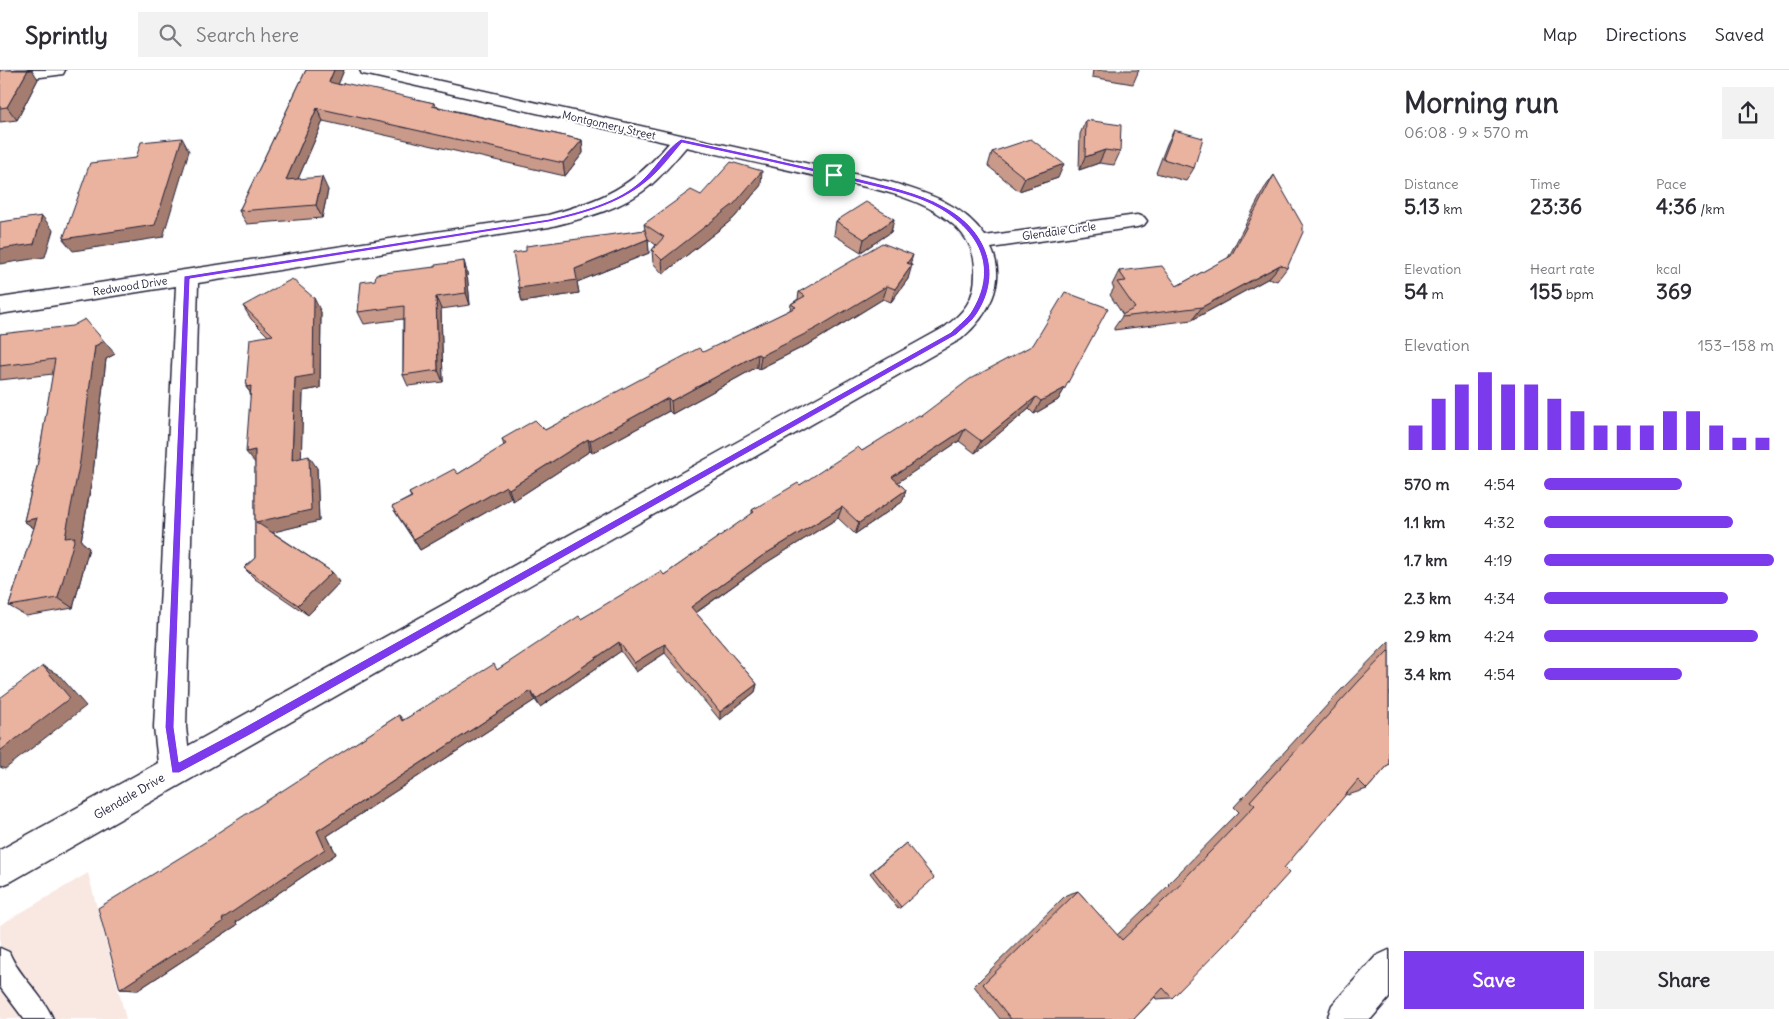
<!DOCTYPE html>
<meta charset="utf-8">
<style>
body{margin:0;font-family:Delius,sans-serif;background:#f2f2f3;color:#2b2b33;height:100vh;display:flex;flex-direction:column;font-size:19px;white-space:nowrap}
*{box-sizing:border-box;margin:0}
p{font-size:16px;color:#7c7c81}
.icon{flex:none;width:28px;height:28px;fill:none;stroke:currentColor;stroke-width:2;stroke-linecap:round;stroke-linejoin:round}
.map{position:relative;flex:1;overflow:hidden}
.sheet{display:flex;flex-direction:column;background:#fff;width:400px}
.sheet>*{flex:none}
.pin{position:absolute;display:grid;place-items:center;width:42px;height:42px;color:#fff;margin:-21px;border-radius:10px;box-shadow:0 2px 8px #0006}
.round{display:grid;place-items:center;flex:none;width:52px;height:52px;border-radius:0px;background:#f2f2f3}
.overview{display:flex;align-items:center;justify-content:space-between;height:85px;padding:0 15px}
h1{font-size:28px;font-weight:700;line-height:38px}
.metrics{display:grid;grid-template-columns:repeat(3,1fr);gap:8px;height:85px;padding:5px 15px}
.metrics div{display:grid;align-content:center}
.metrics b{font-size:21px;font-weight:700}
.metrics small{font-size:14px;font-weight:400}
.metrics p{font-size:14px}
.chart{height:140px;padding:10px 15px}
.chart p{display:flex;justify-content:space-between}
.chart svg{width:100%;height:90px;margin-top:5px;stroke:#7c3aed;stroke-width:6}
.primary-button{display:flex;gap:10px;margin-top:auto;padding:10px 15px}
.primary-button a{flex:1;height:58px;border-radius:0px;background:#7c3aed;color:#fff;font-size:20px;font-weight:700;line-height:58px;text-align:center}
.primary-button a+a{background:#f2f2f3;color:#2b2b33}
ul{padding:0 15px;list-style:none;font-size:16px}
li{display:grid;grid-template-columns:80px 60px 1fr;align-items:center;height:38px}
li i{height:12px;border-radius:6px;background:#7c3aed}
header{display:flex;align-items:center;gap:30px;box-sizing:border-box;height:70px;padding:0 25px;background:#fff;border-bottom:1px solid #e1e1e2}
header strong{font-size:24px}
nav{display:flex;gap:28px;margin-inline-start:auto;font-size:18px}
.search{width:350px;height:45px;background:#f2f2f3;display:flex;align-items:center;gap:12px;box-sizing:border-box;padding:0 18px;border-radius:0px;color:#7c7c81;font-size:19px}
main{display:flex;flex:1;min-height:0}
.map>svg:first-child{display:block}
.built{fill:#f9e8e2}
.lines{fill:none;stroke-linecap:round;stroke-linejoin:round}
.service-casing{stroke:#22223b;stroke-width:3}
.minor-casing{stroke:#22223b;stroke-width:3}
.service{fill:#fff;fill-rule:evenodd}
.minor{fill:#fff;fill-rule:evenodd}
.wall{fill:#c99a89;stroke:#22223b}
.shaded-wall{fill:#a47d6f;stroke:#22223b}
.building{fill:#eab39f;stroke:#22223b}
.route{fill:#7c3aed;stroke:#fff;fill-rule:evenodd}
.labels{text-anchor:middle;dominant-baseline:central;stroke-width:4;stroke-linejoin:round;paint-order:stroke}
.far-street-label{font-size:11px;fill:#22223b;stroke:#fff}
.street-label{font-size:12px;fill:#22223b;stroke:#fff}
</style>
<header>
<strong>Sprintly</strong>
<div class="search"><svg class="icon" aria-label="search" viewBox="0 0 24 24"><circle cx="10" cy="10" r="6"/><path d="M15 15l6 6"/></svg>Search here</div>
<nav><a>Map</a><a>Directions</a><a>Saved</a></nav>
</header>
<main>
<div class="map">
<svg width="1389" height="949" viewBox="0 0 1389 949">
<rect width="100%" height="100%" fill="#fff"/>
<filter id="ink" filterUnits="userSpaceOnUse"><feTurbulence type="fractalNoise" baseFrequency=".02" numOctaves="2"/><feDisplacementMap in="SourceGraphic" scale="10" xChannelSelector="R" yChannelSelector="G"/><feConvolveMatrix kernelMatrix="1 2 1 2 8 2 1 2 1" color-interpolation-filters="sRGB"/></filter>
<g filter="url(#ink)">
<polygon class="built" points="88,803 126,949 0,949 0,855"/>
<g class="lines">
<defs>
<path id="service" d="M0 878 9 882C19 907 43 924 53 949H24L0 917Z"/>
<g id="minor">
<polygon points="16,0 65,0 63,4 57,5 0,12 0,2"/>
<path d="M360 0H391L890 112C926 123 962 133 985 166L1137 145 1144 147 1147 151 1144 155 1137 157 991 178C1008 213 987 247 961 269L12 811 0 816V780L158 693 154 657 176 216 0 244V228L548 145C603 130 632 117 669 73L368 5 362 4ZM686 77C730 87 775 97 820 107 862 117 914 123 949 151 966 164 976 182 975 203 975 230 964 242 945 257L188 676 186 657 198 213 549 157C585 148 623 139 652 114 664 103 675 90 686 77Z"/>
<polygon points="1389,880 1389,928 1371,949 1327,949 1332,935 1376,886"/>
</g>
</defs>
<use href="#service" class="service-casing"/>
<use href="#minor" class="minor-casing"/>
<use href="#service" class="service"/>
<use href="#minor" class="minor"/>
</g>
<g class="wall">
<polygon points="0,0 38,9 17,50 0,52"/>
<polygon points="306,0 344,0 338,14 434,33 435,36 582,70 583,83 565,106 323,51 298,109 328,120 322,148 247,154 239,141"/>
<polygon points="1093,0 1139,0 1133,14 1092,7"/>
<polygon points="1086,50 1120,82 1114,95 1099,93 1079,100 1080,64"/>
<polygon points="1174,60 1194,98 1186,111 1156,103 1167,74"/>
<polygon points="992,82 1058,108 1019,121 988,96"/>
<polygon points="1274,105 1287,198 1277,211 1269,208 1192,250 1114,260 1114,258 1123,245 1110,225 1114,218 1112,215 1119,201 1177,216 1228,188 1264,119"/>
<polygon points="761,115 734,148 663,204 653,193 652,180 656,175 648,169 649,183 577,212 579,223 522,232 519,218 526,181 645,160 644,154 701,125"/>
<polygon points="894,149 891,162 861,182 834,165 836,151"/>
<polygon points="464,191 467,203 470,235 441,239 443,312 408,316 403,305 403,249 364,254 358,242 375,210"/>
<polygon points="910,195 908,209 891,232 883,229 813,272 759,299 757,297 672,344 669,341 592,383 590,381 513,431 511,428 420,480 399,448 392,437 411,427 409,423 458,404 504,376 502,369 545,360 790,240 791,234 798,229 799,222"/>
<polygon points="243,236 321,242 320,318 303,321 301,388 317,398 319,451 272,462 332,502 340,512 308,545 255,509 244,498 255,488 255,393 250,322 246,317 268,266 251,249"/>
<polygon points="0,264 115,284 106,289 93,403 81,471 89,478 73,538 26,546 9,536 34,458 24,451 37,397 53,304 0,310"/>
<polygon points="1065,318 1058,330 1034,344 1029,339 975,383 959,371 898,412 906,420 902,432 855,464 838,448 761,496 696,543 757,614 755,622 720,650 665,583 636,602 621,581 540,637 535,630 327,766 336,784 236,852 237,855 138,920 120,919 215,766 399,645 403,650 497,600 581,549 664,505 752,444 752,440 800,415 862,381 921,346"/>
<polygon points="1389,571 1389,694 1367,719 1348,725 1346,724 1172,928 1156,929 1155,927 1134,949 1000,949 974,916 1066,825 1078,821 1117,865 1169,815 1168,814 1239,742 1234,737 1341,620"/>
<polygon points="906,773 901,837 898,839 870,803"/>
</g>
<g class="shaded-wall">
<polygon points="28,0 32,0 38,9 17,50 7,37"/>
<polygon points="334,0 344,0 334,25 329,12"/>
<polygon points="317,38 323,51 292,123 286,110"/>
<polygon points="182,68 189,81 163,167 73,181 63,169"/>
<polygon points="582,70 583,83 565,106 563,93"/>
<polygon points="1105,80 1099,93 1079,100 1085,87"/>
<polygon points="1064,94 1058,108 1019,121 1025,108"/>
<polygon points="762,101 761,115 734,148 663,204 662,190"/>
<polygon points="322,107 328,120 322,148 316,135"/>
<polygon points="42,146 53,160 45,187 0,194 0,179"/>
<polygon points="894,149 891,162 861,182 864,169"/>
<polygon points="648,169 649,183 577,212 579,223 522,232 519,218 575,199"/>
<polygon points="913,185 909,198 907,193"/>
<polygon points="464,191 467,203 470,235 466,223"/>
<polygon points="912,195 908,209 891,232 895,219"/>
<polygon points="1280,195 1269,208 1192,250 1202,237"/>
<polygon points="887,216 883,229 813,272 759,299 761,286"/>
<polygon points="436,227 441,239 443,312 438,300"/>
<polygon points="314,228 321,242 320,318 303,321 301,402 292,390 295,308"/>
<polygon points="104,271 115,284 106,289 93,403 81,471 89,478 73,538 58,528 65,468 95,276"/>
<polygon points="758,284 757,297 672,344 671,331"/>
<polygon points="251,316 255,329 246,317"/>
<polygon points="1065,318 1058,330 1034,344 1041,331"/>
<polygon points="1036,327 1029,339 975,383 981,371"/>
<polygon points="668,328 669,341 592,383 590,371"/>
<polygon points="965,359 959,371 888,419 892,407"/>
<polygon points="588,369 590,381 513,431 509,419"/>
<polygon points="255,380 256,394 246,382"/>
<polygon points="309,386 317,398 319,451 266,464 256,452"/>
<polygon points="506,416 511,428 420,480 414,469"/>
<polygon points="906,420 902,432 855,464 859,453"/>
<polygon points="842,437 838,448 761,496 691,546 691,537 762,486"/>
<polygon points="37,448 39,462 24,451"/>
<polygon points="332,502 340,512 308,545 298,535"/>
<polygon points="619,572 621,581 540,637 536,629"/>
<polygon points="665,574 665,583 636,602 634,593"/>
<polygon points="43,596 59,605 86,636 5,699 0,697 0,681"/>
<polygon points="757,614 755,622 720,650 720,642"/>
<polygon points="531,621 535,630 327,766 336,784 236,852 237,855 138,920 120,919 222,849 317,761"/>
</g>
<g class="building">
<polygon points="0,0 28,0 7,37 0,38"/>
<polygon points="306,0 334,0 329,12 341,15 344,13 381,21 434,33 432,36 582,70 563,93 317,38 286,110 322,107 316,135 239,141"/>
<polygon points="1086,50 1121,55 1120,82 1105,80 1085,87"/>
<polygon points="1174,60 1203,68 1194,98 1163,89"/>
<polygon points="182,68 155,155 63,169 90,93 136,88 141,72"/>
<polygon points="1031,69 1064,94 1025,108 992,82"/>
<polygon points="731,92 762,101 734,134 662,190 652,180 664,167 644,154 691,120 701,125"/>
<polygon points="1274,105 1303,156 1303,162 1287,198 1280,195 1202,237 1122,247 1122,245 1135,238 1117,212 1126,211 1119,201 1162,196 1177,216 1231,186"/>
<polygon points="866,132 894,149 864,169 836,151"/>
<polygon points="42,146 34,174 0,179 0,152"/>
<polygon points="645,160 648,169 575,199 577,210 519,218 513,183 526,181 526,176"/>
<polygon points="882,173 913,185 907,193 912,195 895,219 887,216 815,259 761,286 758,284 671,331 668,328 590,371 588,369 509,419 506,416 414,469 392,437 412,427 409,423 454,399 458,404 506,374 502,369 535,350 545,360 699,278 703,282 796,237 791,234 805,226 799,222"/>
<polygon points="464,191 466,223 436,227 438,300 403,305 404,236 358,242 361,212 375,210 376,204 435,197 435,195"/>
<polygon points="292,209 314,228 313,305 295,308 292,390 309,386 311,440 256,452 332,502 298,535 244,498 255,488 255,380 246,382 251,316 246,317 250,269 273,265 243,236"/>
<polygon points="1065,222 1108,238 1065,318 1041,331 1036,327 981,371 965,359 892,407 906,420 859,453 842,437 762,486 691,537 757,614 720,642 665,574 634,593 619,572 536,629 531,621 317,761 325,779 222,849 223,852 120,919 98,838 215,766 214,765 399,645 402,651 494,594 497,600 579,546 581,549 661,501 664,505 754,442 752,440 798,413 800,415 858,377 862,381 919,345 921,346 970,309 1033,275"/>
<polygon points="85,249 104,271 95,276 80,391 65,468 75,467 58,528 9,536 37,448 24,451 37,397 55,289 0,296 0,264 72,256"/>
<polygon points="1389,580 1389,694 1367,719 1358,710 1284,798 1289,803 1224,875 1172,928 1163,918 1134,949 1011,949 983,914 1078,821 1122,870 1184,811 1183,810 1255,735 1250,731 1359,611"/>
<polygon points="43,596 70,628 0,681 0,628"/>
<polygon points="906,773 934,808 901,837 873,801"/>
</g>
</g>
<path class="route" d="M681 69C741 82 801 95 860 109 888 116 918 122 943 136 985 158 1005 201 977 244 972 252 963 258 956 265L248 666 179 703H172L165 657 184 206 549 149C581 141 620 132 644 108 656 96 667 78 681 69ZM682 73C742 86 801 98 860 113 887 120 916 125 940 139 979 162 997 198 972 240 968 248 958 255 951 262L241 659 179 692 174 657 190 209 549 152C583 144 617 135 645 113 659 102 671 86 682 73Z"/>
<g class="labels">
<g class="far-street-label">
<text transform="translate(609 55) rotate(13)">Montgomery Street</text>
<text transform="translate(1059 161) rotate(-8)">Glendale Circle</text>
<text transform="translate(130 216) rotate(-9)">Redwood Drive</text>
</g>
<g class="street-label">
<text transform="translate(129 726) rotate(-30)">Glendale Drive</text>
</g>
</g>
</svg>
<div class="pin" style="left:834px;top:105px;background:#1e9e55"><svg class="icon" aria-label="arrive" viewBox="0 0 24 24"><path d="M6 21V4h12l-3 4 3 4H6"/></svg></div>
</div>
<section class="sheet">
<div class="overview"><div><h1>Morning run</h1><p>06:08 · 9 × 570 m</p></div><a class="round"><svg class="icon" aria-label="share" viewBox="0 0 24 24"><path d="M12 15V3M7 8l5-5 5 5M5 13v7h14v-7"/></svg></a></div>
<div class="metrics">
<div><p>Distance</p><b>5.13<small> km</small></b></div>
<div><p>Time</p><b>23:36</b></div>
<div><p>Pace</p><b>4:36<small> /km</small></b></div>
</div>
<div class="metrics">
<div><p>Elevation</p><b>54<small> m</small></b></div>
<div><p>Heart rate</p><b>155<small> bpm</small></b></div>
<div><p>kcal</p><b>369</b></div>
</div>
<div class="chart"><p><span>Elevation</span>153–158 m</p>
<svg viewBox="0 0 160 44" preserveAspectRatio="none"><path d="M5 44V32M15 44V19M25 44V12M35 44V6M45 44V12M55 44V12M65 44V19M75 44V25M85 44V32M95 44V32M105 44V32M115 44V25M125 44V25M135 44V32M145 44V38M155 44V38"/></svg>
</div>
<ul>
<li><b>570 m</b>4:54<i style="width:60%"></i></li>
<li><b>1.1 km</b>4:32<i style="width:82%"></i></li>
<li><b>1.7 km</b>4:19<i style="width:100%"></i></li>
<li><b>2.3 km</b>4:34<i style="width:80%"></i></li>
<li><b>2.9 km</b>4:24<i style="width:93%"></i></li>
<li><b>3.4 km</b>4:54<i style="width:60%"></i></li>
</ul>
<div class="primary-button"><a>Save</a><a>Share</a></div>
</section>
</main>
